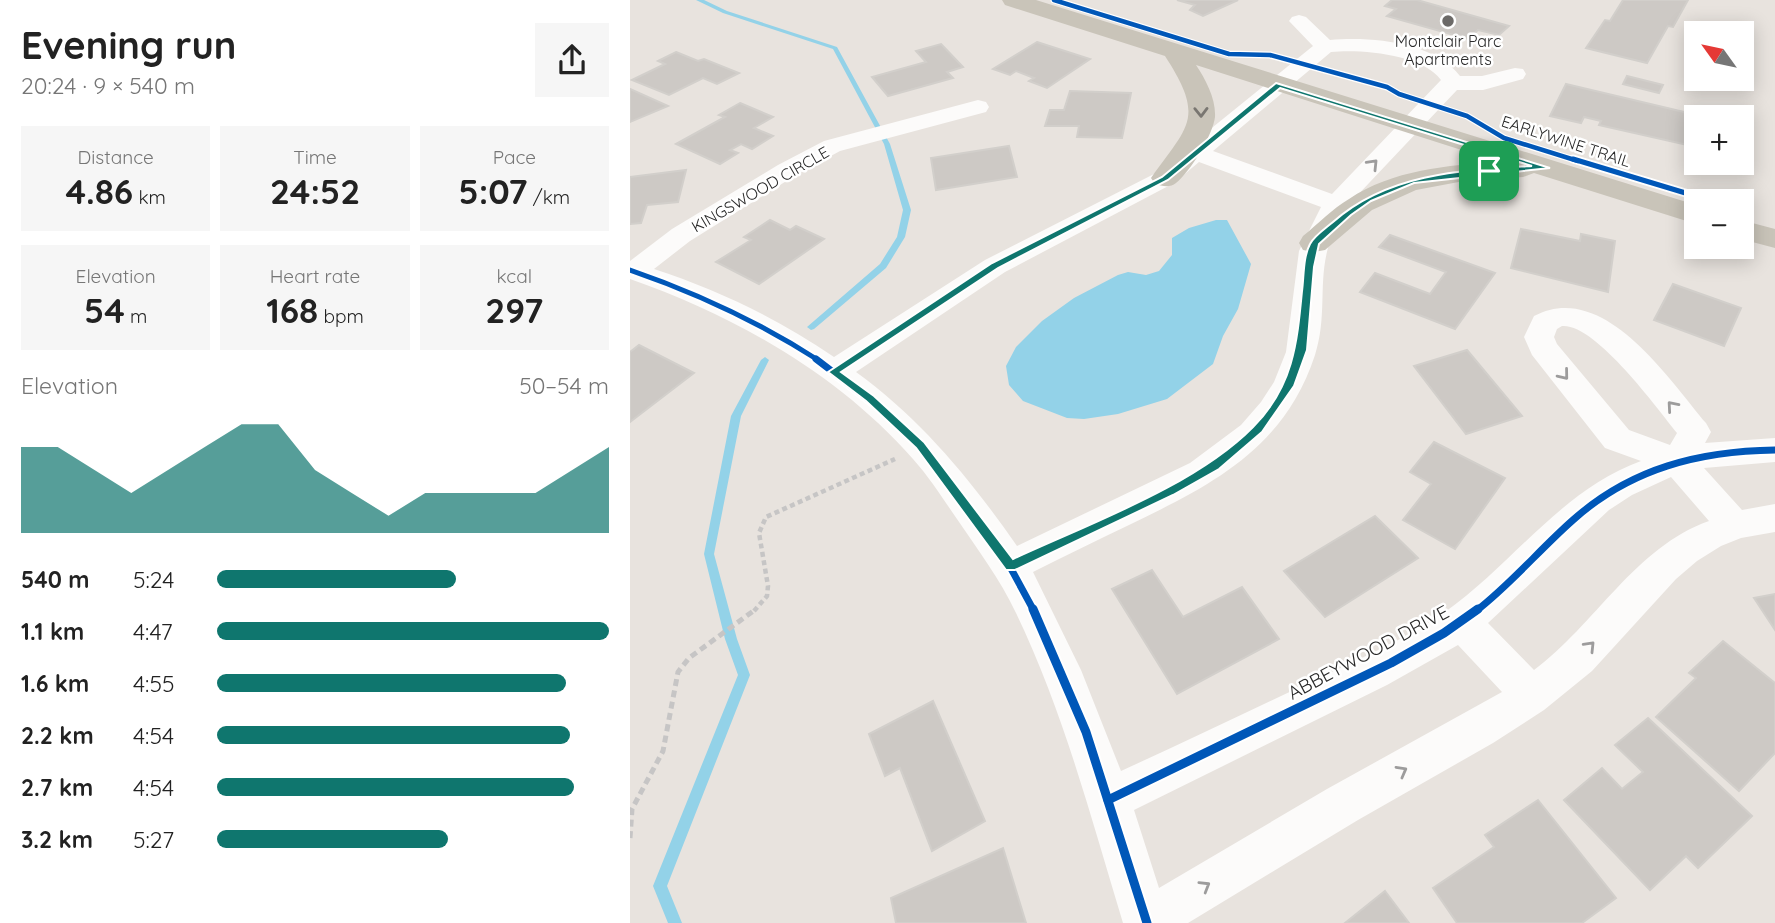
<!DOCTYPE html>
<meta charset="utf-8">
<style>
body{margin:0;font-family:Quicksand,sans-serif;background:#f6f6f6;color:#222;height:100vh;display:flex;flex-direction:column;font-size:26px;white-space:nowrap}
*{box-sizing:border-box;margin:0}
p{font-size:23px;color:#767676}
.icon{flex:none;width:38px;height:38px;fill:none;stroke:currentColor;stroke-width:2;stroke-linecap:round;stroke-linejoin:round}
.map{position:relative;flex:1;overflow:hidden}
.panel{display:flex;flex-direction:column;background:#fff;width:630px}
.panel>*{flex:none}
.needle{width:46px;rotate:303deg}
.controls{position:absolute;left:1054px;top:21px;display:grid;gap:14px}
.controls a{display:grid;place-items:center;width:70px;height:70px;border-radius:0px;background:#fff;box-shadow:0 4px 18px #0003;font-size:35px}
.pin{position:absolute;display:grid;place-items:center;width:60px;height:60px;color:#fff;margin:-30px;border-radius:14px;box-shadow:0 4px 10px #0006}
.round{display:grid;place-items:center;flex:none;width:74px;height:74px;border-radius:0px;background:#f6f6f6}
.headline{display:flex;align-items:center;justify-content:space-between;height:119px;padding:0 21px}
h1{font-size:38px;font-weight:800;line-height:52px}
.stats{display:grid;grid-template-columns:repeat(3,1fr);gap:10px;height:119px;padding:7px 21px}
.stats div{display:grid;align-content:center;border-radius:0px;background:#f6f6f6;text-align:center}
.stats b{font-size:35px;font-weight:800}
.stats small{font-size:19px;font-weight:400}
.stats p{font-size:19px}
.chart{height:196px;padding:14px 21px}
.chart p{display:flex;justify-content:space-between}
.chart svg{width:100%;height:126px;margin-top:7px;fill:#0f766e;opacity:.7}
ul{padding:0 21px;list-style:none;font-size:23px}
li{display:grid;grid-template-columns:112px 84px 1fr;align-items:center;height:52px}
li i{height:18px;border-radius:9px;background:#0f766e}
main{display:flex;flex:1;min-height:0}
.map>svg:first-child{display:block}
.water{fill:#93d2e8}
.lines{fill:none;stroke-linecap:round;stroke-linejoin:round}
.stream{fill:#93d2e8;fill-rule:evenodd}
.building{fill:#cdc9c5;stroke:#d2cfcb;stroke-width:2}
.path-far1{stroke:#c6c5c5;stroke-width:4.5;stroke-dasharray:5 3.5;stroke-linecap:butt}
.path{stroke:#c6c5c5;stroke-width:5;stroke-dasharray:7 4.5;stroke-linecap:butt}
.minor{fill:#fcfbfa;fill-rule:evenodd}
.major{fill:#c9c4b9;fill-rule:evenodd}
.cycleway-far3-casing{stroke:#fff;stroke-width:7}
.cycleway-far2-casing{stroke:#fff;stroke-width:9}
.cycleway-far1-casing{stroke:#fff;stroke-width:11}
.cycleway-casing{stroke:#fff;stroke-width:13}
.cycleway-far3{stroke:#0057b8;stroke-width:4.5}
.cycleway-far2{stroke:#0057b8;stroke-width:5}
.cycleway-far1{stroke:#0057b8;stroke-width:7}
.cycleway{stroke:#0057b8;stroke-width:9}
.oneway{stroke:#797671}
.oneway2{stroke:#9d9c9c}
.route{fill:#0f766e;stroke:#fff;stroke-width:2;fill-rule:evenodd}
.poi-dot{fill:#6c6a68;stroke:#fff;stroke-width:2.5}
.labels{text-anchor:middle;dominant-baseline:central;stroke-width:5;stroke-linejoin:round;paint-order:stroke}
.far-poi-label{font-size:16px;fill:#292929;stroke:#fff}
.far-street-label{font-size:16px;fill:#292929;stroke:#fff}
.street-label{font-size:19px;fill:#292929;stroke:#fff}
</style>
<main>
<section class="panel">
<div class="headline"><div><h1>Evening run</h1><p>20:24 · 9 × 540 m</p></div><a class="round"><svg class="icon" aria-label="share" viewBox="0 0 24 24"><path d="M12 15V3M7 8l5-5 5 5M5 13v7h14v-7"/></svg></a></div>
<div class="stats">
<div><p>Distance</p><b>4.86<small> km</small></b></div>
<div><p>Time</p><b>24:52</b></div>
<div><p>Pace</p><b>5:07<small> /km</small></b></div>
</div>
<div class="stats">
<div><p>Elevation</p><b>54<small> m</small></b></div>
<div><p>Heart rate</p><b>168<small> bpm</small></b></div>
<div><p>kcal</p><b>297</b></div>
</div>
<div class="chart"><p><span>Elevation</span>50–54 m</p>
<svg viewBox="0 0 160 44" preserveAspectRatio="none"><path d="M0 44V14L10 14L20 22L30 30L40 22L50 14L60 6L70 6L80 22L90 30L100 38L110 30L120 30L130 30L140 30L150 22L160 14V44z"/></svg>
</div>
<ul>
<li><b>540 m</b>5:24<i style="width:61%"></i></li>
<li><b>1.1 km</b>4:47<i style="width:100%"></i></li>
<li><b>1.6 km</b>4:55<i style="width:89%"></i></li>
<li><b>2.2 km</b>4:54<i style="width:90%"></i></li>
<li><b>2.7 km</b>4:54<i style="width:91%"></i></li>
<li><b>3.2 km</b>5:27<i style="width:59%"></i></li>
</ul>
</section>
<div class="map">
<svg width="1145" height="923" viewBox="0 0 1145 923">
<rect width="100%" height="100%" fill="#e8e3de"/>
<polygon class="water" points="586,220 597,220 621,264 608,309 593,336 583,364 537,399 488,414 454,419 437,418 393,401 379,385 376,366 386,347 412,321 444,298 488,275 498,272 516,275 529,271 542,255 542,238 559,228"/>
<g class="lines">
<g class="stream">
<polygon points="66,0 74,0 97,11 207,47 260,144 281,210 275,237 256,268 184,329 181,330 177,327 250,264 267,237 273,210 254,144 203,49 93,13"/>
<polygon points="135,357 139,360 111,416 84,554 107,639 120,675 37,886 52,923 38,923 23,886 108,675 95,639 74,554 101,416 131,360"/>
</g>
</g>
<g class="building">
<polygon points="547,0 608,0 573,16 560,10 565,5"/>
<polygon points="762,0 787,0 879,26 869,35 848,30 838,39 757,16 766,9 755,6"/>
<polygon points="993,0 1058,0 1043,27 1038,26 1017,63 956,48 975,20 980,21"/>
<polygon points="407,42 460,59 417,88 399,81 404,78 386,71 380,75 363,69"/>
<polygon points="311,44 333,67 317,72 323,78 258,96 242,77 296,62 286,51"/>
<polygon points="46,52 68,61 74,59 109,73 87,84 73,78 39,95 2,80 35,64 28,61"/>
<polygon points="997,76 1033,85 1029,93 993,84"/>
<polygon points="936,84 1071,116 1066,117 1062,146 969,125 971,121 954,117 951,123 920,116"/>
<polygon points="0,89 38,106 0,122"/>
<polygon points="440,91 501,93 492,138 447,137 449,126 415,126 420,110 434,110"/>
<polygon points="110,103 143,117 124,128 143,136 122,149 111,144 100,150 108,153 90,164 46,144 95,117 89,115"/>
<polygon points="379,146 387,177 306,190 301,158"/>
<polygon points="56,170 48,202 17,205 11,223 0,224 0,177"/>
<polygon points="140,220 160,230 166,226 194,239 129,284 86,262 121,240 114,237"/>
<polygon points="891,229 950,241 951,234 985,241 978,292 881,268"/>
<polygon points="760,235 865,273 825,329 730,292 745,273 800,294 816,272 749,247"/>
<polygon points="1043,284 1111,308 1094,346 1024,320"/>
<polygon points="9,345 64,373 0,422 0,352"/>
<polygon points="837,350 892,416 836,434 784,366"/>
<polygon points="804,442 875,478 825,549 773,520 801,484 780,472"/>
<polygon points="745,516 788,558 695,617 654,571"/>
<polygon points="522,570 553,617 612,587 649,639 547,694 482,589"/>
<polygon points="1145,594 1145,630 1124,598"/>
<polygon points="1093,641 1145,683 1145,753 1109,791 1026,717 1066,678 1059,673"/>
<polygon points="303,701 355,821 302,851 270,768 255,776 239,734"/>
<polygon points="1018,718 1122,816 1068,868 1056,856 1020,890 934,800 972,768 992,789 1013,772 985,745"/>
<polygon points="908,800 986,898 952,923 827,923 803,888 864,847 855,835"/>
<polygon points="373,848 396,923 266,923 261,898"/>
<polygon points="755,891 779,923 715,923"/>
</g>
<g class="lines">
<polyline class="path-far1" points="124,611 137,596 138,586 129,533 136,517 265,459"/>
<polyline class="path" points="0,838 2,809 33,751 48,672 59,658 126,609"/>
<path class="minor" d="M669 15 676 17 700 40C740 36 805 42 830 76H852L885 68 893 69 896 74 893 79 853 90H827L722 201 731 205 735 210 731 215 722 218 712 215C681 268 701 304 685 355 654 449 582 485 499 525 467 540 435 556 403 572L451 670 491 771C554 742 616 713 678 683 724 661 773 641 815 612 882 565 931 490 1011 461L975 448 902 355 894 337 904 316C973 279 1038 378 1076 423L1081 432 1075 443 1145 438V462L1074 468 1112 510 1145 504V532L1111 538 1091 546 1067 561 1046 579 962 671 914 710 863 743 728 820 558 923H493C461 818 434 713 386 613 370 579 348 550 327 519 313 499 300 478 283 459 209 375 106 316 0 279V261L42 229 148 165 194 141 348 100 356 102 359 107 356 112 210 151 166 175 60 241 24 269C88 290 149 319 204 357L355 260 526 173 550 154 547 150 551 145 562 144 683 46 659 21 662 17ZM701 52C731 49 792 54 811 80L702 194 583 151ZM569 162 691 207 669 251 656 352 644 382 631 402 611 425 560 463 387 546C341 480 291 419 226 372L375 272 544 183ZM932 326C965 323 1027 408 1047 433L1040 445 999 430 927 344 924 337 927 329ZM1041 477 1079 521C1005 547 965 625 904 670L858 623 979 510 1002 495ZM828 645 872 692 697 789 529 888 504 810 757 685Z"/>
<g class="major">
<path d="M372 0H406L1066 205V224L904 173 893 177 834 181 786 190 742 210 695 250 684 252 673 250 669 243 673 236C688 224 702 209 719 199 762 170 818 165 869 162L566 65C576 80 586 99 585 117 583 135 560 172 546 183 540 188 532 186 525 184L521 178C558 125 576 119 535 56L375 5Z"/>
<polygon points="1111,220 1145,229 1145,248 1111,239"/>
</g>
<defs>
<polyline id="cycleway-far3" points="424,0 599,54 640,55 757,87 769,94 837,116 874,138 948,161"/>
<g id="cycleway-far2">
<polyline points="943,159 1082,201"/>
<path d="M0 270C67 293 129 322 188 360"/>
</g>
<g id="cycleway-far1">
<polyline points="186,359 258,414 295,451 372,552 404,611"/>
<path d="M846 611C881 584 910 549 943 520 1001 468 1070 451 1145 450"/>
</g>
<g id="cycleway">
<polyline points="403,609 456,732 517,923"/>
<polyline points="478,800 761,663 814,633 848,609"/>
</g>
</defs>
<use href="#cycleway-far3" class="cycleway-far3-casing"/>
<use href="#cycleway-far2" class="cycleway-far2-casing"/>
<use href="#cycleway-far1" class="cycleway-far1-casing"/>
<use href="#cycleway" class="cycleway-casing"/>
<use href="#cycleway-far3" class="cycleway-far3"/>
<use href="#cycleway-far2" class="cycleway-far2"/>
<use href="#cycleway-far1" class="cycleway-far1"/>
<use href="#cycleway" class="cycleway"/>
</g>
<defs><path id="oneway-chevron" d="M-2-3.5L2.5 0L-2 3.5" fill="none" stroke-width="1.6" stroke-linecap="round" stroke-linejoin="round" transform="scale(1.75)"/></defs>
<use class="oneway" href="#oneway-chevron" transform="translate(571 112) rotate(89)"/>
<g class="oneway2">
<use href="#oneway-chevron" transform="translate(743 164) rotate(-46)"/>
<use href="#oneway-chevron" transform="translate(934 375) rotate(51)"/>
<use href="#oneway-chevron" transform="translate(1042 406) rotate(-131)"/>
<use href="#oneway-chevron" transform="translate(960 646) rotate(-46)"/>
<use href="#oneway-chevron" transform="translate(772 771) rotate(-29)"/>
<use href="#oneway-chevron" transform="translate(575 886) rotate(-31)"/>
</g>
<path class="route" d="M646 83 920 168 784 183 741 201 721 215 689 244 684 267 677 350 664 386 632 432 589 469 543 495 385 570H376L286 448 236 401 198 372 362 263 532 177ZM650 88 902 166C832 170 758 173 703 222 696 228 684 236 680 244 673 257 674 276 672 291 667 344 663 387 623 427 565 486 458 524 383 559L294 442 244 396 211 372 368 268 538 180Z"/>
<circle class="poi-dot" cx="818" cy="21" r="7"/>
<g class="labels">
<g class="far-poi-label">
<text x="818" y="41">Montclair Parc<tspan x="818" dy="18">Apartments</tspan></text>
</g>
<g class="far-street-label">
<text transform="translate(936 141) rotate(18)">EARLYWINE TRAIL</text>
<text transform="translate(130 189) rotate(-30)">KINGSWOOD CIRCLE</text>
</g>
<g class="street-label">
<text transform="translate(738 652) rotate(-28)">ABBEYWOOD DRIVE</text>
</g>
</g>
</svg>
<div class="controls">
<a><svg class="needle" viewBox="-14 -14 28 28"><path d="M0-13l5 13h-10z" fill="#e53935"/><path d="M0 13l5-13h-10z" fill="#767676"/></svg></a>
<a>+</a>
<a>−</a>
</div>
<div class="pin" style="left:859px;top:171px;background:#1e9e55"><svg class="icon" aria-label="arrive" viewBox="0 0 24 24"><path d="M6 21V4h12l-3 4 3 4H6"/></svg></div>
</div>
</main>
